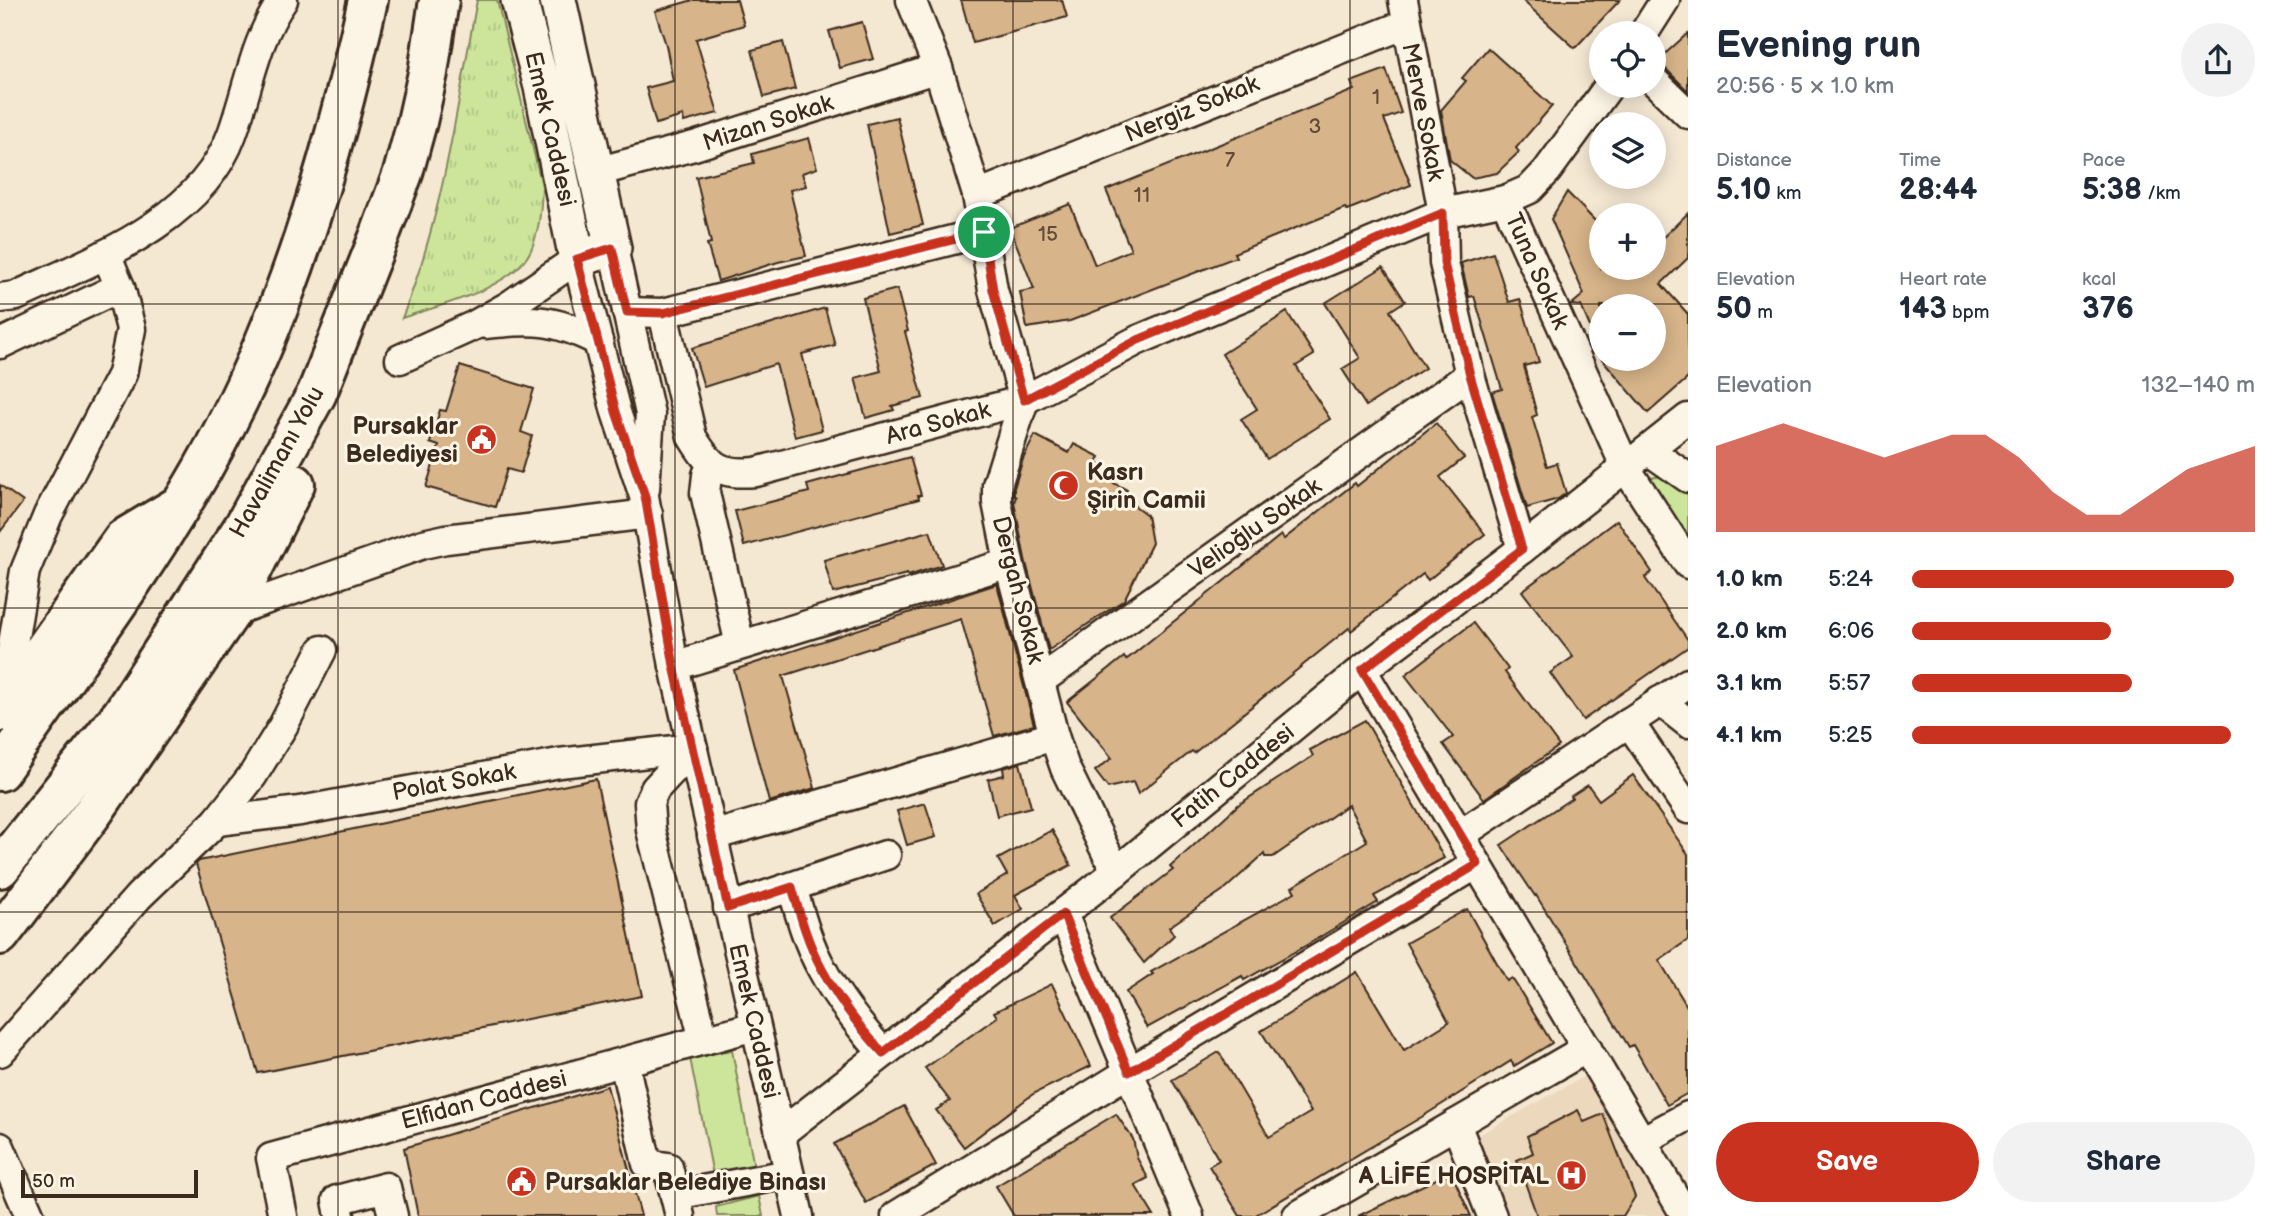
<!DOCTYPE html>
<meta charset="utf-8">
<style>
body{margin:0;font-family:"Balsamiq Sans",sans-serif;background:#f2f2f3;color:#1f2937;height:100vh;display:flex;flex-direction:column;font-size:26px;white-space:nowrap}
*{box-sizing:border-box;margin:0}
p{font-size:23px;color:#747a83}
.icon{flex:none;width:38px;height:38px;fill:none;stroke:currentColor;stroke-width:2;stroke-linecap:round;stroke-linejoin:round}
.map{position:relative;flex:1;overflow:hidden}
.details{display:flex;flex-direction:column;background:#fff;width:595px}
.details>*{flex:none}
.tools{position:absolute;left:1589px;top:21px;display:grid;gap:14px}
.tools a{display:grid;place-items:center;width:77px;height:77px;border-radius:50%;background:#fff;box-shadow:0 4px 18px #0003;font-size:35px}
.scale{position:absolute;left:21px;bottom:18px;width:177px;box-sizing:border-box;padding-left:7px;border:4px solid #3b2a1e;border-top:0;font-size:19px;line-height:24px;white-space:nowrap;color:#3b2a1e;-webkit-text-stroke:5px #fcf5e5;paint-order:stroke}
.pin{position:absolute;display:grid;place-items:center;width:60px;height:60px;color:#fff;margin:-30px;border:4px solid #fff;border-radius:50%;box-shadow:0 2px 7px #0007}
.round{display:grid;place-items:center;flex:none;width:74px;height:74px;border-radius:37px;background:#f2f2f3}
.headline{display:flex;align-items:center;justify-content:space-between;height:119px;padding:0 28px}
h1{font-size:38px;font-weight:700;line-height:52px}
.metrics{display:grid;grid-template-columns:repeat(3,1fr);gap:10px;height:119px;padding:7px 28px}
.metrics div{display:grid;align-content:center}
.metrics b{font-size:30px;font-weight:700}
.metrics small{font-size:19px;font-weight:400}
.metrics p{font-size:19px}
.chart{height:196px;padding:14px 28px}
.chart p{display:flex;justify-content:space-between}
.chart svg{width:100%;height:126px;margin-top:7px;fill:#c8321e;opacity:.7}
.button{display:flex;gap:14px;margin-top:auto;padding:14px 28px}
.button a{flex:1;height:80px;border-radius:42px;background:#c8321e;color:#fff;font-size:28px;font-weight:700;line-height:80px;text-align:center}
.button a+a{background:#f2f2f3;color:#1f2937}
ul{padding:0 28px;list-style:none;font-size:23px}
li{display:grid;grid-template-columns:112px 84px 1fr;align-items:center;height:52px}
li i{height:18px;border-radius:9px;background:#c8321e}
main{display:flex;flex:1;min-height:0}
.map>svg:first-child{display:block}
.built{fill:#ecd8bd}
.grass{fill:url(#grass-tufts);stroke:#84885c;stroke-width:2}
.green{fill:#cce59b;stroke:#84885c;stroke-width:2}
.building{fill:#d7b489;stroke:#3b2a1e;stroke-width:2}
.lines{fill:none;stroke-linecap:round;stroke-linejoin:round}
.minor-casing{stroke:#3b2a1e;stroke-width:33}
.major-casing{stroke:#3b2a1e;stroke-width:40}
.highway-casing{stroke:#3b2a1e;stroke-width:44}
.minor{stroke:#fcf5e5;stroke-width:28}
.major{stroke:#fcf5e5;stroke-width:35}
.highway{stroke:#fcf5e5;stroke-width:38}
.route-casing{stroke:#fff;stroke-width:14}
.route{stroke:#c8321e;stroke-width:9}
.grid{fill:none;stroke:#3b2a1e;stroke-width:2;stroke-opacity:0.55}
.labels{text-anchor:middle;dominant-baseline:central;stroke-width:6;stroke-linejoin:round;paint-order:stroke}
.number-label{font-size:21px;fill:#624c39}
.street-label{font-size:24px;fill:#3b2a1e;stroke:#fcf5e5}
.poi-label{font-size:24px;font-weight:bold;fill:#3b2a1e;stroke:#fcf5e5;text-anchor:end}
</style>
<main>
<div class="map">
<svg width="1688" height="1216" viewBox="0 0 1688 1216">
<defs>
<pattern id="grass-tufts" width="24" height="20" patternUnits="userSpaceOnUse" patternTransform="scale(1.75)"><rect width="24" height="20" fill="#cce59b"/><path d="M3 7l-1-3M5 7V3M7 7l1-3M15 17l-1-3M17 17v-4M19 17l1-3" fill="none" stroke="#b0c585"/></pattern>
</defs>
<rect width="100%" height="100%" fill="#f5e8d3"/>
<filter id="ink" filterUnits="userSpaceOnUse"><feTurbulence type="fractalNoise" baseFrequency=".0143" numOctaves="2"/><feDisplacementMap in="SourceGraphic" scale="14" xChannelSelector="R" yChannelSelector="G"/><feConvolveMatrix kernelMatrix="1 2 1 2 8 2 1 2 1" color-interpolation-filters="sRGB"/></filter>
<g filter="url(#ink)">
<polygon class="built" points="1590,1073 1674,1216 1510,1216 1477,1136"/>
<path class="grass" d="M477 0H497L542 186C541 208 540 229 531 250 513 289 440 305 402 318 443 217 457 106 477 0Z"/>
<g class="green">
<polygon points="1663,476 1672,478 1688,492 1688,541 1649,485 1649,478"/>
<polygon points="732,1050 754,1167 713,1175 690,1058"/>
<polygon points="759,1196 763,1216 717,1216 716,1207"/>
</g>
<g class="building">
<polygon points="693,0 737,0 744,25 696,39 718,113 684,122 683,116 656,124 646,88 673,81 666,45 655,11"/>
<polygon points="961,0 1062,0 1067,17 973,43"/>
<polygon points="1522,0 1620,0 1575,48"/>
<polygon points="862,22 873,59 840,68 829,31"/>
<polygon points="1688,33 1688,91 1666,69 1655,63"/>
<polygon points="783,42 795,89 764,97 752,50"/>
<polygon points="1488,48 1552,106 1516,148 1519,152 1497,173 1472,178 1450,160 1441,110 1466,81 1462,78"/>
<polygon points="1386,69 1401,113 1384,119 1411,185 1347,210 1345,208 1234,253 1236,257 1070,321 1027,328 1020,292 1034,289 1010,228 1070,204 1095,265 1131,250 1106,190 1354,90 1351,82"/>
<polygon points="897,117 923,225 890,233 867,124"/>
<polygon points="809,138 817,168 802,173 806,186 790,190 806,256 778,262 718,281 707,244 711,243 696,177 754,163 752,154"/>
<polygon points="1567,192 1601,227 1601,268 1654,268 1654,246 1688,213 1688,258 1661,284 1688,314 1688,378 1648,413 1602,359 1654,359 1654,306 1601,306 1601,352 1581,306 1571,305 1584,294 1551,219"/>
<polygon points="1493,253 1509,302 1520,299 1539,362 1524,366 1537,415 1532,417 1547,466 1557,463 1566,493 1558,499 1527,508 1492,392 1502,389 1474,296 1469,297 1461,263"/>
<polygon points="1383,267 1405,301 1390,311 1425,368 1366,406 1342,369 1360,358 1325,303"/>
<polygon points="897,289 908,331 905,332 923,398 892,406 894,410 866,418 855,378 881,371 863,298"/>
<polygon points="825,308 835,345 802,354 822,430 795,437 776,364 704,387 692,348"/>
<polygon points="1287,312 1314,355 1296,366 1330,419 1267,459 1241,419 1257,409 1222,354"/>
<polygon points="460,366 534,389 521,432 532,436 521,473 507,469 495,507 426,487 439,446 430,443 440,410 446,411"/>
<polygon points="1436,423 1464,458 1440,477 1485,534 1428,580 1423,574 1351,631 1349,628 1194,753 1192,751 1138,794 1133,782 1108,788 1095,771 1112,758 1067,702 1124,657 1126,660 1281,535 1284,539 1355,483 1357,486"/>
<polygon points="1035,435 1069,453 1074,444 1100,457 1097,463 1115,473 1110,481 1127,490 1123,497 1147,515 1152,543 1124,600 1049,650 1025,559 1014,502 1016,497 1014,496 1014,488 1023,459"/>
<polygon points="910,457 921,495 918,495 919,499 744,546 735,511 809,492 807,485"/>
<polygon points="0,485 23,502 0,532"/>
<polygon points="1617,520 1652,572 1645,578 1688,640 1688,647 1583,720 1550,673 1573,657 1522,591"/>
<polygon points="930,531 942,565 908,576 907,574 833,593 824,560"/>
<polygon points="997,584 1034,725 994,736 961,619 783,676 815,788 769,802 734,670"/>
<polygon points="1473,623 1508,669 1505,672 1559,746 1484,799 1443,744 1453,737 1405,675"/>
<polygon points="1365,720 1444,858 1374,896 1378,902 1305,946 1244,980 1242,976 1147,1028 1126,992 1153,974 1151,972 1295,892 1292,887 1367,841 1348,805 1273,857 1265,857 1264,854 1225,889 1169,927 1174,935 1144,963 1110,918 1173,870 1170,867 1238,805 1313,756 1310,750"/>
<polygon points="1020,763 1031,807 997,816 988,779 1004,775 1003,768"/>
<polygon points="1633,775 1688,854 1688,940 1659,960 1688,1008 1688,1093 1667,1105 1633,1045 1629,1047 1536,895 1535,896 1501,845 1572,798 1571,796 1588,785 1599,800"/>
<polygon points="596,779 642,996 258,1073 196,864 199,861"/>
<polygon points="925,803 936,837 907,845 897,811"/>
<polygon points="1052,830 1071,865 1015,895 1023,909 995,926 976,894 1007,875 998,859"/>
<polygon points="1467,909 1507,981 1512,978 1552,1043 1514,1066 1511,1061 1425,1115 1254,1216 1240,1216 1209,1166 1219,1160 1172,1080 1219,1052 1269,1137 1311,1112 1261,1031 1357,972 1404,1050 1449,1022 1406,943"/>
<polygon points="1052,984 1091,1066 1033,1094 964,1147 936,1110 950,1101 925,1068 997,1017 994,1012"/>
<polygon points="607,1086 641,1216 418,1216 404,1148"/>
<polygon points="904,1106 936,1165 866,1203 834,1144"/>
<polygon points="1578,1110 1584,1122 1603,1114 1635,1197 1623,1216 1537,1216 1517,1160 1533,1153 1527,1136"/>
<polygon points="1116,1114 1133,1139 1137,1158 1148,1178 1135,1185 1154,1216 1014,1216 996,1186"/>
<polygon points="1451,1172 1471,1216 1358,1216"/>
</g>
<g class="lines">
<defs>
<g id="minor">
<polyline points="911,0 938,68 977,195 993,290 1024,400 997,485 997,502 1009,563 1054,736 1065,768 1116,872"/>
<polyline points="1403,0 1443,213 1444,263 1470,375 1522,549"/>
<polyline points="1644,33 1665,0"/>
<polyline points="1654,81 1688,114"/>
<polyline points="596,172 694,146 938,68"/>
<polyline points="977,195 1406,24"/>
<polyline points="1505,200 1626,468 1688,564"/>
<polyline points="613,248 650,414 645,489"/>
<path d="M0 298 16 296C93 260 201 221 232 134 248 90 255 39 283 0"/>
<polyline points="627,312 663,313 984,232"/>
<path d="M663 313 692 437C711 468 720 475 756 472L1024 400 1138 340 1443 213 1505 200 1530 189 1547 171 1609 86"/>
<path d="M485 324C533 319 553 318 598 341"/>
<polyline points="0,344 120,287"/>
<polyline points="400,359 475,325 507,307 577,259 616,412 644,496 674,666 799,1216"/>
<polyline points="1648,450 1688,478"/>
<polyline points="712,464 707,475 705,493 740,645"/>
<polyline points="231,612 423,544 446,539 648,514"/>
<polyline points="674,666 1009,563"/>
<polyline points="1362,670 1686,1216"/>
<polyline points="1041,680 1470,375"/>
<polyline points="1660,701 1688,723"/>
<polyline points="3,704 25,571 48,515 122,374 131,329 120,287 106,254"/>
<polyline points="1629,722 1688,809"/>
<polyline points="693,748 655,789 649,803 651,830 704,1040"/>
<polyline points="217,821 300,811 559,763 693,748"/>
<polyline points="1460,835 1688,683"/>
<polyline points="712,836 1054,736"/>
<path d="M792 887C800 915 808 944 822 969 838 1000 861 1028 883 1053"/>
<polyline points="728,908 886,855"/>
<polyline points="1063,914 1189,1216"/>
<polyline points="0,1052 139,896 217,821 253,775 283,726 322,650"/>
<polyline points="624,1062 647,1164 668,1167 680,1216"/>
<polyline points="1456,1124 1492,1216"/>
<polyline points="780,1134 1116,872 1362,670 1522,549 1688,418"/>
<polyline points="1642,1141 1688,1116"/>
<polyline points="0,1147 30,1216"/>
<polyline points="675,1195 789,1174"/>
<polyline points="283,1216 271,1158 755,1026"/>
<polyline points="340,1216 337,1200 386,1187 393,1216"/>
<polyline points="896,1216 1129,1072 1477,864"/>
<polyline points="1297,1216 1587,1048"/>
</g>
<polyline id="major" points="519,0 542,87 577,259 613,248 558,0"/>
<g id="highway">
<polyline points="0,712 123,539 175,508"/>
<path d="M0 771C69 671 143 573 203 468 285 323 332 162 368 0"/>
<polyline points="0,868 122,714 244,526 317,393 381,232 403,173 417,122 428,73 439,0"/>
<polyline points="0,935 94,811 231,612 295,484"/>
</g>
</defs>
<use href="#minor" class="minor-casing"/>
<use href="#major" class="major-casing"/>
<use href="#highway" class="highway-casing"/>
<use href="#minor" class="minor"/>
<use href="#major" class="major"/>
<use href="#highway" class="highway"/>
</g>
</g>
<g class="lines" filter="url(#ink)">
<defs>
<path id="route" d="M1443 213 1444 263 1470 375 1522 549 1362 670 1478 864 1129 1072 1063 914 883 1053C860 1028 838 1000 822 969 808 944 800 915 792 887L728 908 674 666 645 496 616 412 577 259 612 248 627 312 663 313 984 232 993 290 1024 400 1138 340Z"/>
</defs>
<use href="#route" class="route-casing"/>
<use href="#route" class="route"/>
</g>
<path class="grid" d="M338 0V1216M675 0V1216M1013 0V1216M1350 0V1216M0 304H1688M0 608H1688M0 912H1688"/>
<defs>
<symbol id="civic-disc" viewBox="-11 -11 22 22"><circle r="9.5" fill="#c8321e" stroke="#fcf5e5"/><path d="M-.6-6.5H3V-4.5H.6V-3L4-1V1h2V6H-6V1h2V-1L-.6-3ZM-1.2 2.5V6h2.4V2.5Z" fill="#fff"/></symbol>
<symbol id="mosque-disc" viewBox="-11 -11 22 22"><circle r="9.5" fill="#c8321e" stroke="#fcf5e5"/><path d="M3.5-4.9A6 6 0 1 0 3.5 4.9A5 5 0 1 1 3.5-4.9Z" fill="#fff"/></symbol>
<symbol id="hospital-disc" viewBox="-11 -11 22 22"><circle r="9.5" fill="#c8321e" stroke="#fcf5e5"/><path d="M-5-5h3v3.5h4V-5h3V5h-3V1.5h-4V5h-3Z" fill="#fff"/></symbol>
</defs>
<g fill-rule="evenodd">
<use href="#civic-disc" x="464" y="422" width="35" height="35"/>
<use href="#mosque-disc" x="1046" y="468" width="35" height="35"/>
<use href="#hospital-disc" x="1554" y="1158" width="35" height="35"/>
<use href="#civic-disc" x="504" y="1164" width="35" height="35"/>
</g>
<g class="labels">
<g class="number-label">
<text x="1376" y="97">1</text>
<text x="1315" y="126">3</text>
<text x="1230" y="160">7</text>
<text x="1142" y="195">11</text>
<text x="1048" y="234">15</text>
</g>
<g class="street-label">
<text transform="translate(1192 109) rotate(-22)">Nergiz Sokak</text>
<text transform="translate(1423 112) rotate(79)">Merve Sokak</text>
<text transform="translate(768 123) rotate(-18)">Mizan Sokak</text>
<text transform="translate(550 129) rotate(77)">Emek Caddesi</text>
<text transform="translate(1537 271) rotate(66)">Tuna Sokak</text>
<text transform="translate(938 423) rotate(-15)">Ara Sokak</text>
<text transform="translate(277 462) rotate(-61)">Havalimanı Yolu</text>
<text transform="translate(1255 528) rotate(-35)">Velioğlu Sokak</text>
<text transform="translate(1018 590) rotate(76)">Dergah Sokak</text>
<text transform="translate(1233 776) rotate(-39)">Fatih Caddesi</text>
<text transform="translate(454 782) rotate(-10)">Polat Sokak</text>
<text transform="translate(754 1021) rotate(77)">Emek Caddesi</text>
<text transform="translate(484 1100) rotate(-15)">Elfidan Caddesi</text>
</g>
<g class="poi-label">
<text x="458" y="426">Pursaklar<tspan x="458" dy="28">Belediyesi</tspan></text>
<text x="1087" y="472" text-anchor="start">Kasrı<tspan x="1087" dy="28">Şirin Camii</tspan></text>
<text x="1549" y="1176">A LİFE HOSPİTAL</text>
<text x="545" y="1182" text-anchor="start">Pursaklar Belediye Binası</text>
</g>
</g>
</svg>
<div class="tools">
<a><svg class="icon" aria-label="locate" viewBox="0 0 24 24"><circle cx="12" cy="12" r="6"/><path d="M12 2v4M12 18v4M2 12h4M18 12h4"/></svg></a>
<a><svg class="icon" aria-label="layers" viewBox="0 0 24 24"><path d="M12 4l9 5-9 5-9-5zM3 14l9 5 9-5"/></svg></a>
<a>+</a>
<a>−</a>
</div>
<div class="scale">50 m</div>
<div class="pin" style="left:984px;top:232px;background:#1e9e55"><svg class="icon" aria-label="arrive" viewBox="0 0 24 24"><path d="M6 21V4h12l-3 4 3 4H6"/></svg></div>
</div>
<section class="details">
<div class="headline"><div><h1>Evening run</h1><p>20:56 · 5 × 1.0 km</p></div><a class="round"><svg class="icon" aria-label="share" viewBox="0 0 24 24"><path d="M12 15V3M7 8l5-5 5 5M5 13v7h14v-7"/></svg></a></div>
<div class="metrics">
<div><p>Distance</p><b>5.10<small> km</small></b></div>
<div><p>Time</p><b>28:44</b></div>
<div><p>Pace</p><b>5:38<small> /km</small></b></div>
</div>
<div class="metrics">
<div><p>Elevation</p><b>50<small> m</small></b></div>
<div><p>Heart rate</p><b>143<small> bpm</small></b></div>
<div><p>kcal</p><b>376</b></div>
</div>
<div class="chart"><p><span>Elevation</span>132–140 m</p>
<svg viewBox="0 0 160 44" preserveAspectRatio="none"><path d="M0 44V14L10 10L20 6L30 10L40 14L50 18L60 14L70 10L80 10L90 18L100 30L110 38L120 38L130 30L140 22L150 18L160 14V44z"/></svg>
</div>
<ul>
<li><b>1.0 km</b>5:24<i style="width:94%"></i></li>
<li><b>2.0 km</b>6:06<i style="width:58%"></i></li>
<li><b>3.1 km</b>5:57<i style="width:64%"></i></li>
<li><b>4.1 km</b>5:25<i style="width:93%"></i></li>
</ul>
<div class="button"><a>Save</a><a>Share</a></div>
</section>
</main>
